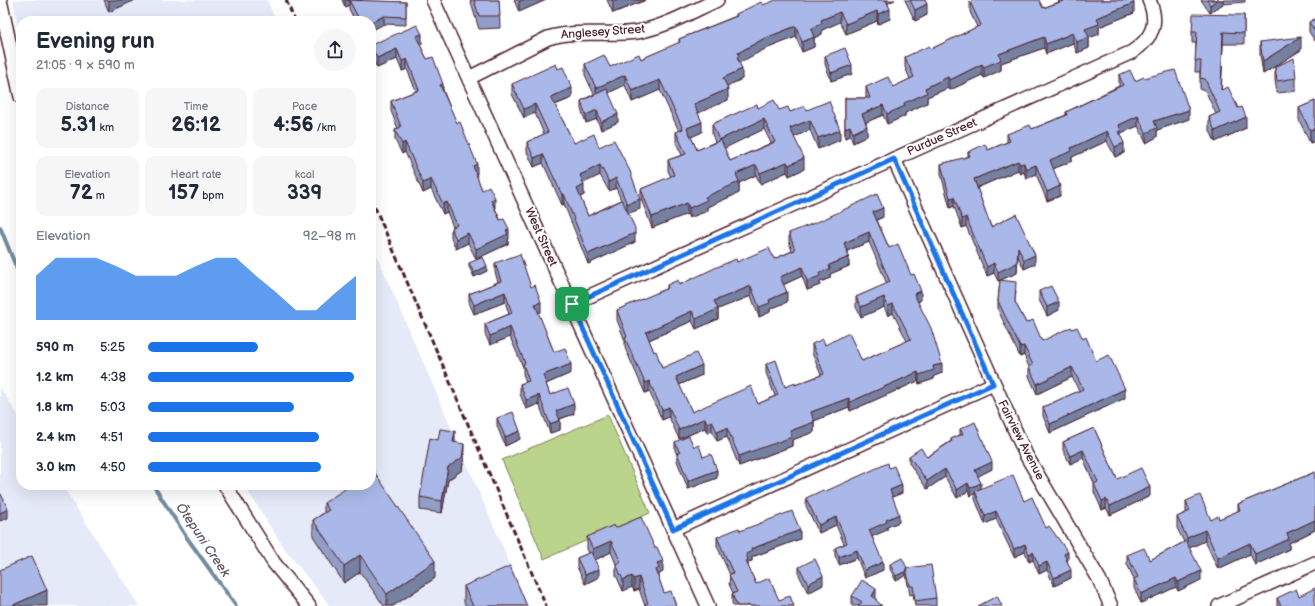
<!DOCTYPE html>
<meta charset="utf-8">
<style>
body{margin:0;font-family:"Balsamiq Sans",sans-serif;background:#f6f6f7;color:#1f2937;height:100vh;display:flex;flex-direction:column;font-size:15px;white-space:nowrap}
*{box-sizing:border-box;margin:0}
p{font-size:13px;color:#747a83}
.icon{flex:none;width:22px;height:22px;fill:none;stroke:currentColor;stroke-width:2;stroke-linecap:round;stroke-linejoin:round}
.map{position:relative;flex:1;overflow:hidden}
.side{position:absolute;left:16px;top:16px;width:360px;height:474px;display:flex;flex-direction:column;background:#fff;border-radius:16px;box-shadow:0 4px 16px #0002}
.side>*{flex:none}
.pin{position:absolute;display:grid;place-items:center;width:34px;height:34px;color:#fff;margin:-17px;border-radius:8px;box-shadow:0 2px 6px #0006}
.round{display:grid;place-items:center;flex:none;width:42px;height:42px;border-radius:21px;background:#f6f6f7}
.headline{display:flex;align-items:center;justify-content:space-between;height:68px;padding:0 20px}
h1{font-size:22px;font-weight:600;line-height:30px}
.metrics{display:grid;grid-template-columns:repeat(3,1fr);gap:6px;height:68px;padding:4px 20px}
.metrics div{display:grid;align-content:center;border-radius:10px;background:#f6f6f7;text-align:center}
.metrics b{font-size:20px;font-weight:600}
.metrics small{font-size:11px;font-weight:400}
.metrics p{font-size:11px}
.chart{height:112px;padding:8px 20px}
.chart p{display:flex;justify-content:space-between}
.chart svg{width:100%;height:72px;margin-top:4px;fill:#1a73e8;opacity:.7}
ul{padding:0 20px;list-style:none;font-size:13px}
li{display:grid;grid-template-columns:64px 48px 1fr;align-items:center;height:30px}
li i{height:10px;border-radius:5px;background:#1a73e8}
.map>svg:first-child{display:block}
.built{fill:#e5eaf8}
.green{fill:#bbd48b;stroke:#827a5b}
.lines{fill:none;stroke-linecap:round;stroke-linejoin:round}
.stream{stroke:#728a9f;stroke-width:4}
.minor-casing{stroke:#4a1f2b;stroke-width:16}
.minor{stroke:#fff;stroke-width:13}
.rail{stroke:#4a1f2b;stroke-width:3;stroke-dasharray:6 3;stroke-linecap:butt}
.wall{fill:#919ec8;stroke:#4a1f2b;fill-rule:evenodd}
.shaded-wall{fill:#7681a2;stroke:#4a1f2b}
.building{fill:#a9b8e8;stroke:#4a1f2b;fill-rule:evenodd}
.route-casing{stroke:#fff;stroke-width:8}
.route{stroke:#1a73e8;stroke-width:5}
.labels{text-anchor:middle;dominant-baseline:central;stroke-width:4;stroke-linejoin:round;paint-order:stroke}
.street-label{font-size:12px;fill:#4a1f2b;stroke:#fff}
.water-label{font-size:13px;font-style:italic;fill:#5e5465;stroke:#fff}
</style>
<div class="map">
<svg width="1315" height="606" viewBox="0 0 1315 606">
<rect width="100%" height="100%" fill="#fff"/>
<filter id="ink" filterUnits="userSpaceOnUse"><feTurbulence type="fractalNoise" baseFrequency=".025" numOctaves="2"/><feDisplacementMap in="SourceGraphic" scale="8" xChannelSelector="R" yChannelSelector="G"/><feConvolveMatrix kernelMatrix="1 2 1 2 8 2 1 2 1" color-interpolation-filters="sRGB"/></filter>
<g filter="url(#ink)">
<g class="built">
<polygon points="13,0 267,0 276,21 21,21 21,41"/>
<polygon points="371,242 464,457 528,606 330,606 282,545 244,485 371,485"/>
<polygon points="0,387 21,420 21,485 62,485 139,606 0,606"/>
</g>
<polygon class="green" points="608,415 650,513 544,559 502,460"/>
<g class="lines">
<g class="stream">
<polyline points="0,227 21,279"/>
<polyline points="153,485 185,535 236,606"/>
</g>
<defs>
<g id="minor">
<polyline points="0,0 21,97"/>
<polyline points="433,0 708,606"/>
<path d="M469 78 548 38C577 29 607 36 637 32 665 27 691 12 717 0"/>
<polyline points="894,159 1026,455 1099,579 1111,606"/>
<path d="M572 304 1132 52C1153 38 1159 23 1149 0"/>
<polyline points="225,485 274,563 309,606"/>
<polyline points="673,529 993,384"/>
<polyline points="1219,606 1315,563"/>
</g>
</defs>
<use href="#minor" class="minor-casing"/>
<use href="#minor" class="minor"/>
<g class="rail">
<polyline points="286,0 295,21"/>
<polyline points="371,198 546,606"/>
</g>
</g>
<g class="wall">
<polygon points="104,0 135,0 109,12"/>
<polygon points="342,0 363,0 362,1 406,2 406,25 384,24 371,21 355,21 349,9 349,5 345,7"/>
<polygon points="470,0 499,0 500,28 479,29"/>
<polygon points="514,0 546,0 519,12"/>
<polygon points="607,0 646,0 613,13"/>
<polygon points="905,0 925,0 927,15 915,21"/>
<polygon points="1058,0 1133,0 1134,13 1099,27 1099,34 1089,38 1089,48 1077,53 1073,43 1046,54 1044,48 1001,63 1001,70 984,78 982,75 950,90 948,88 927,97 927,103 905,113 905,116 887,124 883,115 866,122 867,136 853,143 850,136 845,138 845,98 866,98 866,87 893,87 910,79 905,67 905,57 931,49 977,27 970,12 970,2 1043,8 1059,2"/>
<polygon points="1201,0 1245,0 1245,2 1223,4 1210,13"/>
<path d="M888 3 890 19 878 24 877 21 846 34 840 22 822 30V34L814 38V47L802 52 796 37 763 50 739 62 742 79 727 86 728 100 698 113 702 132 691 137 697 150 715 142 712 134V124L758 108 790 112 807 110 840 140 818 149 810 130 794 137 804 169 789 176 787 172 760 184 756 175 739 183V193L707 207V211L689 218 687 214 652 228 641 199V189L671 177 668 171V160L682 155 676 143V132L679 131 660 90 632 102 625 85 608 93 618 122 601 130 597 119 586 123 581 109V101L594 94 585 75V64L610 67 641 59 679 43V39L736 16V14L763 5ZM764 129 771 143 730 161 724 148Z"/>
<polygon points="1244,15 1244,44 1223,44 1221,90 1246,128 1215,142 1209,128 1209,117 1216,114 1205,90 1200,90 1200,72 1195,72 1196,43 1192,43 1192,32"/>
<polygon points="1315,19 1315,41 1309,32 1309,22"/>
<polygon points="1260,42 1301,50 1263,74 1260,55"/>
<polygon points="422,44 420,45 427,59 443,90 477,174 476,175 482,190 495,208 509,239 508,239 508,244 476,259 468,243 456,249 451,238 451,228 453,227 447,212 443,214 431,189 423,193 405,152 402,154 395,140 395,130 398,129 391,111 391,101 416,91 407,69 402,71 397,59 377,68 371,55 371,45"/>
<polygon points="825,56 852,74 831,81 825,64"/>
<polygon points="1275,67 1296,78 1296,91 1277,93 1275,80"/>
<polygon points="1119,75 1135,81 1144,78 1189,119 1157,130 1157,137 1146,143 1138,126 1121,133 1121,138 1124,153 1115,157 1107,141 1072,157 1072,161 1053,169 1060,196 1047,201 1036,174 1026,179 1024,172 1020,174 1018,170 977,188 991,227 1016,214 1035,264 1024,269 1018,256 1017,273 1000,280 1016,291 1015,302 1026,323 1042,341 1072,329 1083,339 1096,361 1125,398 1050,433 1043,416 1043,407 1079,391 1072,377 1037,394 1029,376 1029,367 1024,355 1020,357 998,310 998,301 1000,280 998,281 994,273 987,276 966,226 962,228 954,206 950,208 941,174 941,164 968,157 968,152 988,150 1007,142 1007,134 1032,129 1066,115 1066,112 1119,86"/>
<path d="M512 84 572 98 555 105 574 143 599 147 640 209 628 213 635 242 588 264 564 204 562 205 543 163 534 167 527 152V142L544 134 535 113 524 118 512 94ZM600 175 609 191 616 188 621 200 588 216 580 197 584 195 583 183Z"/>
<polygon points="1315,101 1315,141 1310,143 1299,120 1299,108"/>
<path d="M883 217 877 220 889 248 921 300 918 302 942 373 934 376V379L919 384 918 381 850 411 849 407 814 421V432L792 440V446L739 466 727 437 717 441 712 431 707 433 705 428 679 439 669 417 662 420 649 391 645 393 625 348V341L617 320V310L667 289V285H679L737 262 774 259 792 251 789 242V233ZM869 242 887 284 856 297V307L861 317 884 307 888 316 893 313 907 341 862 361 825 345 812 344V353L821 375 795 385 785 387 766 364V373L775 396 758 404 692 412 679 385 702 375 662 368 654 352 649 340 692 321 696 329 718 319V309L751 296 759 317 770 312V309L787 302 783 285 802 276 807 290 820 285V282L830 278V274L849 266 847 251Z"/>
<polygon points="469,263 487,271 474,277 469,267"/>
<polygon points="495,263 531,287 541,312 538,313 554,352 571,373 546,384 550,395 574,414 560,419 560,430 550,433 539,404 526,409 520,394 520,384 526,382 523,374 523,367 510,337 490,345 485,334 485,324 509,314 505,302 474,314 469,303 469,294 498,282 495,272"/>
<polygon points="1039,291 1059,310 1047,316 1039,300"/>
<polygon points="497,418 520,439 505,446 497,426"/>
<polygon points="1094,428 1117,479 1150,496 1110,515 1106,508 1102,510 1094,492 1094,483 1083,458 1070,464 1063,450 1063,442"/>
<polygon points="960,429 992,469 978,476 981,489 1024,501 1046,528 1068,560 1067,561 1071,578 1054,586 1047,570 1039,574 1033,560 1029,562 1025,552 1014,557 996,519 985,524 975,499 975,494 970,496 968,491 957,498 945,477 927,489 909,463 909,456 927,457 951,441 951,439 960,435"/>
<polygon points="675,442 694,447 703,457 717,478 688,489 677,461 677,455 675,450"/>
<polygon points="455,443 464,457 462,470 448,480 442,513 420,510 420,497"/>
<polygon points="889,468 902,493 892,497 899,522 887,527 887,530 872,536 883,570 865,578 857,558 839,565 835,556 835,548 844,544 836,525 819,533 806,506 806,498 824,492"/>
<polygon points="1315,472 1315,530 1289,543 1289,549 1255,565 1250,554 1218,569 1205,541 1189,548 1201,580 1178,591 1176,587 1141,603 1134,588 1134,579 1127,564 1127,555 1150,560 1184,542 1177,528 1177,517 1186,513 1186,501 1211,520 1219,519 1238,511 1238,504"/>
<polygon points="324,503 435,578 393,606 384,606 360,572 344,583 313,536 313,520 324,513"/>
<polygon points="615,528 663,572 659,574 659,580 664,593 676,606 645,606 639,589 634,591 632,587 623,591 616,575 616,564 611,552 595,560 599,577 585,584 577,567 577,558 589,553 587,549 587,537"/>
<polygon points="740,531 800,539 752,557 752,561 748,562 748,567 756,584 779,600 794,606 733,606 732,603 732,594 733,593 729,584 730,575 717,546 717,537"/>
<polygon points="890,564 907,568 936,598 936,606 915,606 913,594 910,595 906,575 896,581 890,569"/>
<polygon points="799,567 823,585 808,593 799,575"/>
<polygon points="464,586 527,606 466,606 464,602"/>
<polygon points="852,596 876,601 882,606 852,606"/>
<polygon points="1299,596 1315,606 1277,606 1277,598"/>
</g>
<g class="shaded-wall">
<polygon points="109,0 135,0 109,12"/>
<polygon points="345,0 363,0 351,4 349,0 349,5 345,7"/>
<polygon points="522,0 546,0 519,12 519,2"/>
<polygon points="618,0 646,0 613,13 613,2"/>
<polygon points="884,0 895,0 884,5"/>
<polygon points="1217,0 1223,0 1223,4 1210,13 1210,5"/>
<polygon points="1134,3 1134,13 1099,27 1099,34 1089,38 1089,48 1077,53 1077,42 1085,29 1097,18"/>
<polygon points="927,4 927,15 915,21 915,10"/>
<polygon points="890,9 890,19 878,24 878,14"/>
<polygon points="877,11 877,21 846,34 846,24"/>
<polygon points="840,12 840,22 822,30 822,34 814,38 814,47 802,52 802,42 811,29 821,20"/>
<polygon points="384,16 384,24 371,31 371,22"/>
<polygon points="796,26 796,37 763,50 739,63 737,57 738,53 763,39"/>
<polygon points="1223,32 1223,44 1221,101 1221,90"/>
<polygon points="1073,33 1073,43 1046,54 1046,44"/>
<polygon points="422,34 422,44 416,46 416,36"/>
<polygon points="1044,37 1044,48 1001,63 1001,70 984,78 984,67 999,54"/>
<polygon points="1301,37 1301,50 1263,74 1263,61"/>
<polygon points="397,49 397,59 377,68 377,58"/>
<polygon points="407,59 407,69 402,71 402,61"/>
<polygon points="982,64 982,75 950,90 950,80"/>
<polygon points="852,65 852,74 831,81 831,73"/>
<polygon points="742,69 742,79 723,88 723,78"/>
<polygon points="625,75 625,85 596,99 596,88"/>
<polygon points="948,77 948,88 927,97 927,103 905,113 905,116 887,124 887,114 904,103 925,88"/>
<polygon points="660,80 660,90 632,102 632,91"/>
<polygon points="443,84 443,93 440,85"/>
<polygon points="572,88 572,98 551,106 551,97"/>
<polygon points="728,89 728,100 694,115 694,104"/>
<polygon points="535,104 535,113 524,118 524,109"/>
<polygon points="883,105 883,115 862,124 862,114"/>
<polygon points="597,110 597,119 586,123 586,115"/>
<polygon points="1189,110 1189,119 1157,130 1157,137 1146,143 1146,133 1154,121"/>
<polygon points="618,114 618,122 601,130 601,122"/>
<polygon points="1138,116 1138,126 1121,133 1121,141 1119,142 1119,125"/>
<polygon points="1246,117 1246,128 1215,142 1215,131"/>
<polygon points="764,119 764,129 719,151 719,140"/>
<polygon points="810,120 810,130 790,139 790,128"/>
<polygon points="702,122 702,132 687,139 687,128"/>
<polygon points="850,126 850,136 845,138 845,128"/>
<polygon points="867,126 867,136 853,143 853,133"/>
<polygon points="1315,128 1315,141 1310,143 1310,130"/>
<polygon points="840,130 840,140 818,149 818,138"/>
<polygon points="1107,131 1107,141 1072,157 1072,161 1050,170 1050,160 1071,148"/>
<polygon points="405,142 405,152 402,154 402,144"/>
<polygon points="1124,143 1124,153 1115,157 1115,147"/>
<polygon points="543,154 543,163 534,167 534,158"/>
<polygon points="804,158 804,169 789,176 789,165"/>
<polygon points="1018,161 1018,170 974,189 974,179"/>
<polygon points="787,162 787,172 760,184 760,173"/>
<polygon points="1024,163 1024,172 1020,174 1020,164"/>
<polygon points="477,164 477,174 473,176 473,166"/>
<polygon points="600,165 600,175 580,185 580,175"/>
<polygon points="756,165 756,175 739,183 739,193 707,207 707,211 689,218 689,208 705,197 736,174"/>
<polygon points="1036,165 1036,174 1026,179 1026,169"/>
<polygon points="616,178 616,188 609,191 609,182"/>
<polygon points="431,179 431,189 423,193 423,183"/>
<polygon points="584,185 584,195 577,198 577,189"/>
<polygon points="1060,186 1060,196 1047,201 1047,192"/>
<polygon points="564,194 564,204 562,205 562,195"/>
<polygon points="954,197 954,206 950,208 950,198"/>
<polygon points="495,198 495,208 491,200"/>
<polygon points="640,199 640,209 627,214 627,204"/>
<polygon points="447,202 447,212 443,214 443,204"/>
<polygon points="687,203 687,214 652,228 652,217"/>
<polygon points="883,208 883,217 873,221 873,212"/>
<polygon points="966,217 966,226 962,228 962,219"/>
<polygon points="509,229 509,239 508,239 508,244 476,259 476,249"/>
<polygon points="869,232 869,242 844,252 844,243"/>
<polygon points="468,233 468,243 456,249 456,239"/>
<polygon points="635,233 635,242 588,264 588,254"/>
<polygon points="1018,247 1017,273 998,281 998,272"/>
<polygon points="1035,255 1035,264 1024,269 1024,260"/>
<polygon points="849,257 849,266 830,274 830,278 820,282 820,285 807,290 807,281 819,273 829,265"/>
<polygon points="994,263 994,273 987,276 987,267"/>
<polygon points="487,266 487,271 474,277 474,273"/>
<polygon points="802,267 802,276 780,286 780,277"/>
<polygon points="751,286 751,296 718,309 718,319 696,329 696,319 714,301"/>
<polygon points="921,291 921,300 914,304 914,294"/>
<polygon points="505,292 505,302 474,314 474,305"/>
<polygon points="787,292 787,302 770,309 770,312 759,317 759,307 769,300"/>
<polygon points="884,297 884,307 861,317 861,307"/>
<polygon points="541,302 541,312 535,314 535,304"/>
<polygon points="1059,302 1059,310 1047,316 1047,307"/>
<polygon points="893,304 893,313 888,316 888,306"/>
<polygon points="692,311 692,321 646,341 646,332"/>
<polygon points="510,327 510,337 490,345 490,336"/>
<polygon points="1024,346 1024,355 1020,357 1020,347"/>
<polygon points="571,364 571,373 543,385 543,375"/>
<polygon points="942,364 942,373 934,376 934,379 919,384 919,375 933,366"/>
<polygon points="702,365 702,375 676,386 676,377"/>
<polygon points="1072,367 1072,377 1037,394 1037,384"/>
<polygon points="918,372 918,381 850,411 850,402"/>
<polygon points="649,381 649,391 645,393 645,383"/>
<polygon points="1125,389 1125,398 1050,433 1050,424"/>
<polygon points="539,395 539,404 526,409 526,400"/>
<polygon points="849,398 849,407 811,422 811,412"/>
<polygon points="574,404 574,414 556,420 556,411"/>
<polygon points="669,407 669,417 662,420 662,410"/>
<polygon points="705,418 705,428 679,439 679,430"/>
<polygon points="560,420 560,430 550,433 550,424"/>
<polygon points="712,421 712,431 707,433 707,423"/>
<polygon points="814,422 814,432 792,440 792,446 739,466 739,456 790,431"/>
<polygon points="727,428 727,437 717,441 717,432"/>
<polygon points="455,431 455,444 453,442"/>
<polygon points="520,431 520,439 505,446 505,437"/>
<polygon points="464,444 464,457 462,470 448,480 442,513 442,501 448,467"/>
<polygon points="1083,450 1083,458 1070,464 1070,456"/>
<polygon points="992,462 992,469 975,478 975,470"/>
<polygon points="945,469 945,477 927,489 927,481"/>
<polygon points="717,470 717,478 688,489 688,481"/>
<polygon points="968,483 968,491 957,498 957,490"/>
<polygon points="981,483 981,491 975,491 975,494 970,496 970,488"/>
<polygon points="902,485 902,493 890,498 890,490"/>
<polygon points="1150,487 1150,496 1110,515 1110,506"/>
<polygon points="1106,499 1106,508 1102,510 1102,501"/>
<polygon points="8,509 8,518 0,521 0,513"/>
<polygon points="996,511 996,519 985,524 985,516"/>
<polygon points="899,514 899,522 887,527 887,530 869,538 869,530 886,520"/>
<polygon points="836,517 836,525 819,533 819,525"/>
<polygon points="1315,520 1315,530 1289,543 1289,549 1255,565 1255,554 1287,533"/>
<polygon points="800,530 800,539 752,557 752,561 748,562 748,569 746,570 746,554 751,549"/>
<polygon points="1205,530 1205,541 1187,549 1187,538"/>
<polygon points="611,541 611,552 593,561 593,549"/>
<polygon points="1250,543 1250,554 1218,569 1218,558"/>
<polygon points="1025,544 1025,552 1014,557 1014,549"/>
<polygon points="857,550 857,558 839,565 839,557"/>
<polygon points="1033,552 1033,560 1029,562 1029,554"/>
<polygon points="1068,552 1068,560 1064,562 1064,554"/>
<polygon points="360,555 360,572 344,583 344,566"/>
<polygon points="435,561 435,578 393,606 387,606 387,594"/>
<polygon points="663,561 663,572 659,574 659,580 656,570 657,563"/>
<polygon points="883,562 883,570 865,578 865,570"/>
<polygon points="1047,562 1047,570 1039,574 1039,566"/>
<polygon points="599,569 599,577 585,584 585,575"/>
<polygon points="1071,570 1071,578 1054,586 1054,578"/>
<polygon points="906,571 906,575 896,581 896,576"/>
<polygon points="1201,571 1201,580 1178,591 1178,582"/>
<polygon points="632,576 632,587 623,591 623,580"/>
<polygon points="823,576 823,585 808,593 808,584"/>
<polygon points="639,577 639,589 634,591 634,579"/>
<polygon points="1176,578 1176,587 1141,603 1141,594"/>
<polygon points="876,589 876,602 872,596"/>
<polygon points="47,590 47,606 11,606"/>
</g>
<g class="building">
<polygon points="349,0 406,2 406,17 384,16 371,22 371,21 360,21"/>
<polygon points="474,0 499,0 500,16 479,16"/>
<polygon points="612,0 618,0 613,2"/>
<polygon points="776,0 886,0 890,9 878,14 877,11 846,24 840,12 821,20 822,23 811,29 814,37 802,42 796,26 763,39 738,53 739,56 737,57 742,69 723,78 728,89 694,104 702,122 687,128 697,150 721,140 730,161 775,142 764,119 719,140 712,124 757,104 758,108 774,100 779,110 788,107 790,112 805,106 807,110 829,101 840,130 818,138 810,120 790,128 804,158 789,165 787,162 760,173 756,165 736,174 739,182 705,197 707,200 689,208 687,203 652,217 641,189 674,175 668,160 686,154 676,132 683,129 660,80 632,91 625,75 596,88 585,64 604,55 610,67 639,54 641,59 680,42 679,39 737,16 736,14 761,2 763,5"/>
<polygon points="910,0 925,0 927,4 915,10"/>
<polygon points="974,0 1039,0 1043,8 1063,1 1063,0 1133,0 1134,3 1097,18 1099,24 1085,29 1089,37 1077,42 1073,33 1046,44 1044,37 999,54 1001,60 984,67 982,64 950,80 948,77 925,88 927,93 904,103 905,106 887,114 883,105 862,114 867,126 853,133 850,126 845,128 845,98 870,98 866,87 888,77 893,87 914,77 905,57 929,46 931,49 981,25 970,2"/>
<polygon points="1207,0 1217,0 1210,5"/>
<polygon points="1193,14 1244,15 1244,33 1223,32 1221,90 1228,87 1238,108 1242,107 1246,117 1215,131 1209,117 1220,112 1205,79 1200,78 1201,61 1195,61 1197,32 1192,32"/>
<polygon points="1315,19 1315,31 1309,22"/>
<polygon points="417,25 422,34 416,36 427,59 433,57 443,84 440,85 457,123 460,122 477,164 473,166 482,190 489,186 495,198 491,200 500,220 504,219 509,229 506,230 508,234 476,249 468,233 456,239 451,228 457,225 447,202 443,204 431,179 423,183 405,142 402,144 395,130 401,127 391,101 419,90 407,59 402,61 397,49 377,58 371,45"/>
<polygon points="1301,37 1263,61 1260,42"/>
<polygon points="845,48 852,65 831,73 825,56"/>
<polygon points="1294,58 1296,78 1277,81 1275,67"/>
<polygon points="556,64 558,69 563,67 572,88 551,97 574,143 594,134 599,147 614,140 630,171 640,199 627,204 616,178 609,182 600,165 580,175 584,185 577,189 588,216 622,200 635,228 635,233 588,254 564,194 562,195 543,154 534,158 527,142 548,132 535,104 524,109 512,84"/>
<polygon points="1130,70 1135,81 1144,77 1144,78 1175,70 1189,110 1154,121 1157,128 1146,133 1138,116 1119,125 1121,131 1119,132 1124,143 1115,147 1107,131 1071,148 1072,151 1050,160 1060,186 1047,192 1036,165 1026,169 1024,163 1020,164 1018,161 974,179 991,227 1016,214 1035,255 1024,260 1018,247 1017,263 998,272 994,263 987,267 966,217 962,219 954,197 950,198 941,164 970,156 968,152 985,144 988,150 1010,141 1007,134 1030,125 1032,129 1067,115 1066,112 1123,85 1119,75"/>
<polygon points="607,89 618,114 601,122 597,110 586,115 581,101"/>
<polygon points="1315,101 1315,128 1310,130 1299,108"/>
<path d="M877 194 883 208 873 212 889 248 898 244 911 275 914 274 921 291 914 294 931 328 942 364 933 366 934 370 919 375 918 372 850 402 849 398 811 412 814 422 790 431 792 437 739 456 727 428 717 432 712 421 707 423 705 418 679 430 669 407 662 410 649 381 645 383 625 338 627 337 617 310 668 288 667 285 678 280 679 285 717 267 736 259 737 262 769 248 774 259 795 250 789 233 822 220ZM869 232 890 282 856 297 861 307 884 297 888 306 893 304 911 339 862 361 849 333 825 345 823 339 812 344 824 374 795 385V383L785 387 776 360 766 364 778 395 758 404 751 386 692 412 676 377 702 365 696 353 662 368 656 351 654 352 646 332 692 311 696 319 718 309 714 301 751 286 759 307 770 303 769 300 787 292 780 277 802 267 807 281 820 276 819 273 830 269 829 265 849 257 844 243Z"/>
<polygon points="520,254 531,287 535,285 541,302 535,304 554,352 565,348 571,364 543,375 550,395 568,388 574,404 556,411 560,420 550,424 539,395 526,400 520,384 529,381 523,364 525,363 510,327 490,336 485,324 512,313 505,292 474,305 469,294 501,281 495,263"/>
<polygon points="483,257 487,266 474,273 469,263"/>
<polygon points="1000,280 1016,282 1015,302 1026,323 1033,320 1042,341 1071,327 1072,329 1077,327 1083,339 1086,337 1096,361 1109,355 1125,389 1050,424 1043,407 1083,389 1072,367 1037,384 1029,367 1033,365 1024,346 1020,347 998,301"/>
<polygon points="1051,286 1059,302 1047,307 1039,291"/>
<polygon points="513,412 520,431 505,437 497,418"/>
<polygon points="975,422 992,462 975,470 981,483 970,488 968,483 957,490 945,469 927,481 909,456 921,448 927,457 952,441 951,439 963,434 960,429"/>
<polygon points="1094,428 1117,479 1141,468 1150,487 1110,506 1106,499 1102,501 1094,484 1098,482 1083,450 1070,456 1063,442"/>
<polygon points="440,429 455,431 453,442 464,444 462,458 448,467 442,501 420,497 430,438 438,440"/>
<polygon points="689,436 694,447 699,445 703,457 711,454 717,470 688,481 677,453 680,453 675,442"/>
<polygon points="888,463 889,468 894,466 902,485 890,490 899,514 886,520 887,522 869,530 883,562 865,570 857,550 839,557 835,548 847,543 836,517 819,525 806,498 823,490 824,492"/>
<polygon points="373,470 435,561 387,594 360,555 344,566 313,520 329,510 324,503 351,485 371,485 371,472"/>
<polygon points="1315,472 1315,520 1287,533 1289,539 1255,554 1250,543 1218,558 1205,530 1187,538 1177,517 1190,511 1186,501 1200,495 1211,520 1218,516 1219,519 1240,510 1238,504"/>
<polygon points="1013,475 1024,501 1032,497 1046,528 1049,526 1068,552 1064,554 1071,570 1054,578 1047,562 1039,566 1033,552 1029,554 1025,544 1014,549 996,511 985,516 975,491"/>
<polygon points="0,494 1,494 8,509 0,513"/>
<polygon points="792,511 800,530 751,549 752,551 746,554 748,560 746,561 756,584 769,578 779,600 790,596 794,606 749,606 748,605 746,606 737,606 732,594 737,592 729,575 733,573 717,537 739,528 740,531"/>
<polygon points="641,517 655,548 657,547 663,561 657,563 659,568 656,570 664,593 671,591 676,606 646,606 645,604 648,603 639,577 634,579 632,576 623,580 616,564 621,562 611,541 593,549 587,537 614,525 615,528"/>
<polygon points="1186,541 1201,571 1178,582 1176,578 1141,594 1134,579 1138,577 1127,555 1144,548 1150,560"/>
<polygon points="591,552 599,569 585,575 577,558"/>
<polygon points="32,556 47,590 11,606 0,606 0,570"/>
<polygon points="902,558 907,568 906,568 906,571 896,576 890,564"/>
<polygon points="815,559 823,576 808,584 799,567"/>
<polygon points="931,565 936,598 915,601 913,586 910,586 906,568"/>
<polygon points="510,566 527,606 473,606 464,586"/>
<polygon points="862,580 876,589 872,596 882,606 858,606 862,602 852,596"/>
<polygon points="1315,588 1315,606 1281,606 1277,598 1296,589 1299,596"/>
<polygon points="997,596 1002,606 978,606"/>
</g>
</g>
<g class="lines" filter="url(#ink)">
<defs>
<polygon id="route" points="894,159 993,384 673,529 572,304"/>
</defs>
<use href="#route" class="route-casing"/>
<use href="#route" class="route"/>
</g>
<g class="labels">
<g class="street-label">
<text transform="translate(603 32) rotate(-4)">Anglesey Street</text>
<text transform="translate(942 137) rotate(-24)">Purdue Street</text>
<text transform="translate(541 237) rotate(66)">West Street</text>
<text transform="translate(1021 440) rotate(63)">Fairview Avenue</text>
</g>
<g class="water-label">
<text transform="translate(203 540) rotate(56)">Ōtepuni Creek</text>
</g>
</g>
</svg>
<div class="pin" style="left:572px;top:304px;background:#1e9e55"><svg class="icon" aria-label="arrive" viewBox="0 0 24 24"><path d="M6 21V4h12l-3 4 3 4H6"/></svg></div>
<section class="side">
<div class="headline"><div><h1>Evening run</h1><p>21:05 · 9 × 590 m</p></div><a class="round"><svg class="icon" aria-label="share" viewBox="0 0 24 24"><path d="M12 15V3M7 8l5-5 5 5M5 13v7h14v-7"/></svg></a></div>
<div class="metrics">
<div><p>Distance</p><b>5.31<small> km</small></b></div>
<div><p>Time</p><b>26:12</b></div>
<div><p>Pace</p><b>4:56<small> /km</small></b></div>
</div>
<div class="metrics">
<div><p>Elevation</p><b>72<small> m</small></b></div>
<div><p>Heart rate</p><b>157<small> bpm</small></b></div>
<div><p>kcal</p><b>339</b></div>
</div>
<div class="chart"><p><span>Elevation</span>92–98 m</p>
<svg viewBox="0 0 160 44" preserveAspectRatio="none"><path d="M0 44V17L10 6L20 6L30 6L40 11L50 17L60 17L70 17L80 11L90 6L100 6L110 17L120 27L130 38L140 38L150 27L160 17V44z"/></svg>
</div>
<ul>
<li><b>590 m</b>5:25<i style="width:53%"></i></li>
<li><b>1.2 km</b>4:38<i style="width:99%"></i></li>
<li><b>1.8 km</b>5:03<i style="width:70%"></i></li>
<li><b>2.4 km</b>4:51<i style="width:82%"></i></li>
<li><b>3.0 km</b>4:50<i style="width:83%"></i></li>
</ul>
</section>
</div>
